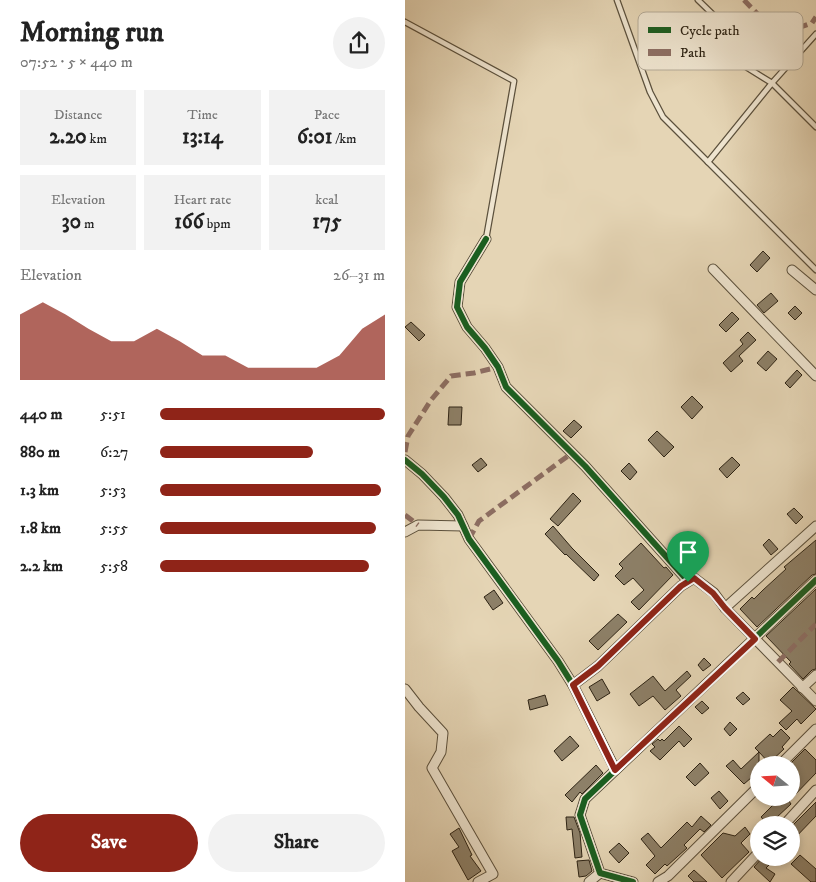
<!DOCTYPE html>
<meta charset="utf-8">
<style>
body{margin:0;font-family:"IM FELL DW Pica",serif;background:#f2f2f2;color:#222;height:100vh;display:flex;flex-direction:column;font-size:19px;white-space:nowrap}
*{box-sizing:border-box;margin:0}
p{font-size:16px;color:#767676}
.icon{flex:none;width:28px;height:28px;fill:none;stroke:currentColor;stroke-width:2;stroke-linecap:round;stroke-linejoin:round}
.map{position:relative;flex:1;overflow:hidden}
.details{display:flex;flex-direction:column;background:#fff;width:405px}
.details>*{flex:none}
.needle{width:32px;rotate:288deg}
.controls{position:absolute;left:345px;top:756px;display:grid;gap:10px}
.controls a{display:grid;place-items:center;width:50px;height:50px;border-radius:50%;background:#fff;box-shadow:0 2px 8px #0003;font-size:25px}
.pin{position:absolute;display:grid;place-items:center;width:42px;height:42px;color:#fff;margin:-51px -21px;border-radius:50% 50% 50% 0;rotate:-45deg;box-shadow:0 0 5px #0007}
.pin .icon{rotate:45deg}
.round{display:grid;place-items:center;flex:none;width:52px;height:52px;border-radius:26px;background:#f2f2f2}
.head{display:flex;align-items:center;justify-content:space-between;height:85px;padding:0 20px}
h1{font-size:28px;font-weight:800;line-height:38px}
.figures{display:grid;grid-template-columns:repeat(3,1fr);gap:8px;height:85px;padding:5px 20px}
.figures div{display:grid;align-content:center;border-radius:0px;background:#f2f2f2;text-align:center}
.figures b{font-size:21px;font-weight:800}
.figures small{font-size:14px;font-weight:400}
.figures p{font-size:14px}
.chart{height:140px;padding:10px 20px}
.chart p{display:flex;justify-content:space-between}
.chart svg{width:100%;height:90px;margin-top:5px;fill:#8f2418;opacity:.7}
.action{display:flex;gap:10px;margin-top:auto;padding:10px 20px}
.action a{flex:1;height:58px;border-radius:30px;background:#8f2418;color:#fff;font-size:20px;font-weight:800;line-height:58px;text-align:center}
.action a+a{background:#f2f2f2;color:#222}
ul{padding:0 20px;list-style:none;font-size:16px}
li{display:grid;grid-template-columns:80px 60px 1fr;align-items:center;height:38px}
li i{height:12px;border-radius:6px;background:#8f2418}
main{display:flex;flex:1;min-height:0}
.map>svg:first-child{display:block}
.building{fill:#8d8068;stroke:#2d2314}
.lines{fill:none;stroke-linecap:round;stroke-linejoin:round}
.lane-casing{stroke:#5b503c;stroke-width:7}
.street-casing{stroke:#5b503c;stroke-width:11}
.lane{stroke:#eee4cf;stroke-width:4.5}
.street{stroke:#eee4cf;stroke-width:9}
.quiet{stroke:#8d6e63;stroke-width:5;stroke-dasharray:10 5;stroke-linecap:butt}
.cycleway-casing{stroke:#eee4cf;stroke-width:9}
.cycleway{stroke:#1b5e20;stroke-width:6}
.route-casing{stroke:#fff;stroke-width:10}
.route{stroke:#8f2418;stroke-width:6}
.key{fill:#eee4cf;stroke:#b4aa97;stroke-width:1}
.key-label{font-size:14px;fill:#2d2314}
</style>
<main>
<section class="details">
<div class="head"><div><h1>Morning run</h1><p>07:52 · 5 × 440 m</p></div><a class="round"><svg class="icon" aria-label="share" viewBox="0 0 24 24"><path d="M12 15V3M7 8l5-5 5 5M5 13v7h14v-7"/></svg></a></div>
<div class="figures">
<div><p>Distance</p><b>2.20<small> km</small></b></div>
<div><p>Time</p><b>13:14</b></div>
<div><p>Pace</p><b>6:01<small> /km</small></b></div>
</div>
<div class="figures">
<div><p>Elevation</p><b>30<small> m</small></b></div>
<div><p>Heart rate</p><b>166<small> bpm</small></b></div>
<div><p>kcal</p><b>175</b></div>
</div>
<div class="chart"><p><span>Elevation</span>26–31 m</p>
<svg viewBox="0 0 160 44" preserveAspectRatio="none"><path d="M0 44V12L10 6L20 12L30 19L40 25L50 25L60 19L70 25L80 32L90 32L100 38L110 38L120 38L130 38L140 32L150 19L160 12V44z"/></svg>
</div>
<ul>
<li><b>440 m</b>5:51<i style="width:100%"></i></li>
<li><b>880 m</b>6:27<i style="width:68%"></i></li>
<li><b>1.3 km</b>5:53<i style="width:98%"></i></li>
<li><b>1.8 km</b>5:55<i style="width:96%"></i></li>
<li><b>2.2 km</b>5:58<i style="width:93%"></i></li>
</ul>
<div class="action"><a>Save</a><a>Share</a></div>
</section>
<div class="map">
<svg width="411" height="882" viewBox="0 0 411 882">
<rect width="100%" height="100%" fill="#e5d5b5"/>
<filter id="stains"><feTurbulence type="fractalNoise" baseFrequency=".004" numOctaves="4"/><feColorMatrix values="0 0 0 0 .2 0 0 0 0 .09 0 0 0 0 .02 0 0 0 .5 -.17"/></filter>
<radialGradient id="worn" r=".72"><stop offset=".6" stop-color="#630" stop-opacity="0"/><stop offset="1" stop-color="#630" stop-opacity=".3"/></radialGradient>
<g class="building">
<polygon points="358,251 365,258 352,272 345,265"/>
<polygon points="366,293 373,301 359,313 352,305"/>
<polygon points="390,306 397,313 390,320 383,313"/>
<polygon points="327,312 334,319 321,332 314,325"/>
<polygon points="6,322 20,335 14,341 0,327"/>
<polygon points="343,332 351,340 334,356 338,361 326,372 318,363 338,344 335,340"/>
<polygon points="363,351 372,359 361,371 352,363"/>
<polygon points="392,370 397,375 385,388 380,383"/>
<polygon points="287,396 298,407 287,419 276,407"/>
<polygon points="44,407 57,407 56,425 43,425"/>
<polygon points="169,420 177,427 166,438 158,431"/>
<polygon points="252,431 269,447 259,457 243,440"/>
<polygon points="327,457 335,465 322,478 314,469"/>
<polygon points="76,458 82,465 73,472 67,465"/>
<polygon points="224,463 232,472 225,480 216,471"/>
<polygon points="168,493 176,501 153,526 145,519"/>
<polygon points="389,508 398,517 391,524 382,514"/>
<polygon points="148,526 167,548 194,575 189,581 161,554 160,555 140,534"/>
<polygon points="364,539 373,549 366,555 358,545"/>
<polygon points="411,540 411,574 407,575 352,627 335,609 347,597 349,599 358,590 381,569 379,567"/>
<polygon points="236,543 259,568 261,567 268,575 234,610 226,602 239,590 228,578 219,585 210,576 218,568 214,564"/>
<polygon points="411,589 411,669 407,670 398,679 384,664 386,662 361,636"/>
<polygon points="89,590 98,603 88,610 79,597"/>
<polygon points="213,614 222,622 193,650 184,641"/>
<polygon points="299,658 306,665 298,671 293,665"/>
<polygon points="282,671 286,676 271,690 276,696 260,710 248,696 234,706 225,694 248,676 260,691"/>
<polygon points="197,679 205,693 192,701 184,687"/>
<polygon points="388,687 411,709 396,724 392,719 381,730 374,723 387,711 375,700"/>
<polygon points="338,692 345,699 338,705 331,698"/>
<polygon points="140,695 143,705 125,710 123,700"/>
<polygon points="297,701 304,708 297,714 290,707"/>
<polygon points="325,722 332,729 325,736 319,729"/>
<polygon points="274,726 287,739 279,747 274,741 255,760 245,751 250,747 247,744 253,739 255,741 257,739 259,741"/>
<polygon points="376,729 385,738 377,747 379,749 364,763 354,752 354,771 339,784 321,766 328,760 336,769 354,752 350,748 365,734 368,737"/>
<polygon points="165,736 174,746 157,761 149,751"/>
<polygon points="400,749 411,760 411,773 384,801 386,804 371,818 372,820 366,825 363,825 356,817 371,802 370,801 373,798 386,798 386,781 392,774 386,770 386,763"/>
<polygon points="295,763 304,773 290,786 281,777"/>
<polygon points="191,765 198,773 177,794 175,792 167,802 160,795"/>
<polygon points="314,791 323,801 315,809 306,798"/>
<polygon points="411,802 411,816 386,842 386,827"/>
<polygon points="296,816 306,825 299,832 295,829 279,845 282,848 262,866 260,864 250,874 241,865 250,856 236,839 243,833 256,848 282,822 287,827"/>
<polygon points="161,817 169,817 175,833 177,857 170,858 167,829 162,830"/>
<polygon points="340,827 345,834 336,843 344,852 317,878 296,855 318,833 330,836"/>
<polygon points="54,828 67,855 65,856 76,871 63,880 47,851 54,847 45,834"/>
<polygon points="214,843 224,853 214,863 204,852"/>
<polygon points="395,855 411,869 411,882 406,882 386,864"/>
<polygon points="357,858 371,858 361,868 370,874 365,882 349,867"/>
<polygon points="184,860 187,871 181,876 174,877 172,861"/>
<polygon points="289,870 302,882 289,882 283,876"/>
</g>
<g class="lines">
<defs>
<g id="lane">
<polyline points="212,0 245,92 258,117 411,270"/>
<polyline points="293,0 327,33 330,60 367,83 411,127"/>
<polyline points="0,22 109,81 81,239"/>
<polyline points="303,162 367,83 411,34"/>
</g>
<g id="street">
<polyline points="81,239 55,282 52,307 62,327 80,348 93,367 101,387 180,466 283,581"/>
<polyline points="308,269 411,376"/>
<polyline points="387,270 411,290"/>
<polyline points="0,460 17,474 39,497 53,515 64,539 153,661 168,685 210,769"/>
<polyline points="0,532 13,525 58,526"/>
<polyline points="320,608 411,526"/>
<polyline points="168,685 193,666 276,586 289,578 309,593 320,608 411,701"/>
<polyline points="397,688 411,675"/>
<polyline points="0,689 14,707 38,733 36,752 27,768 88,874 73,882"/>
<polyline points="375,765 411,729"/>
<polyline points="379,825 411,790"/>
<polyline points="184,882 195,873"/>
<polyline points="228,882 195,873 175,815 180,799 411,580"/>
<polyline points="253,882 263,876 354,786"/>
<polyline points="326,882 354,852"/>
</g>
</defs>
<use href="#lane" class="lane-casing"/>
<use href="#street" class="street-casing"/>
<use href="#lane" class="lane"/>
<use href="#street" class="street"/>
<g class="quiet">
<polyline points="339,0 364,26 362,40 342,69"/>
<polyline points="364,26 384,31 407,23 411,17"/>
<polyline points="0,452 3,436 26,400 46,376 69,373 93,367"/>
<polyline points="0,515 13,525"/>
<polyline points="64,539 74,521 167,453"/>
<polyline points="373,662 411,624"/>
</g>
<defs>
<g id="cycleway">
<polyline points="81,239 55,282 52,307 62,327 80,348 93,367 101,387 180,466 283,581"/>
<polyline points="0,460 17,474 39,497 53,515 64,539 153,661 168,685 210,769"/>
<polyline points="228,882 195,873 175,815 180,799 411,580"/>
</g>
</defs>
<use href="#cycleway" class="cycleway-casing"/>
<use href="#cycleway" class="cycleway"/>
</g>
<g class="lines">
<defs>
<polygon id="route" points="289,578 308,593 320,608 350,639 210,770 168,685 193,666 276,586"/>
</defs>
<use href="#route" class="route-casing"/>
<use href="#route" class="route"/>
</g>
<rect x="233" y="12" width="165" height="58" rx="8" class="key"/>
<rect x="243" y="27" width="23" height="6" fill="#1b5e20"/>
<rect x="243" y="49" width="23" height="7" fill="#8d6e63"/>
<g class="key-label">
<text x="275" y="35">Cycle path</text>
<text x="275" y="57">Path</text>
</g>
<rect width="100%" height="100%" filter="url(#stains)"/>
<rect width="100%" height="100%" fill="url(#worn)"/>
</svg>
<div class="controls">
<a><svg class="needle" viewBox="-14 -14 28 28"><path d="M0-13l5 13h-10z" fill="#e53935"/><path d="M0 13l5-13h-10z" fill="#767676"/></svg></a>
<a><svg class="icon" aria-label="layers" viewBox="0 0 24 24"><path d="M12 4l9 5-9 5-9-5zM3 14l9 5 9-5"/></svg></a>
</div>
<div class="pin" style="left:283px;top:582px;background:#1e9e55"><svg class="icon" aria-label="arrive" viewBox="0 0 24 24"><path d="M6 21V4h12l-3 4 3 4H6"/></svg></div>
</div>
</main>
